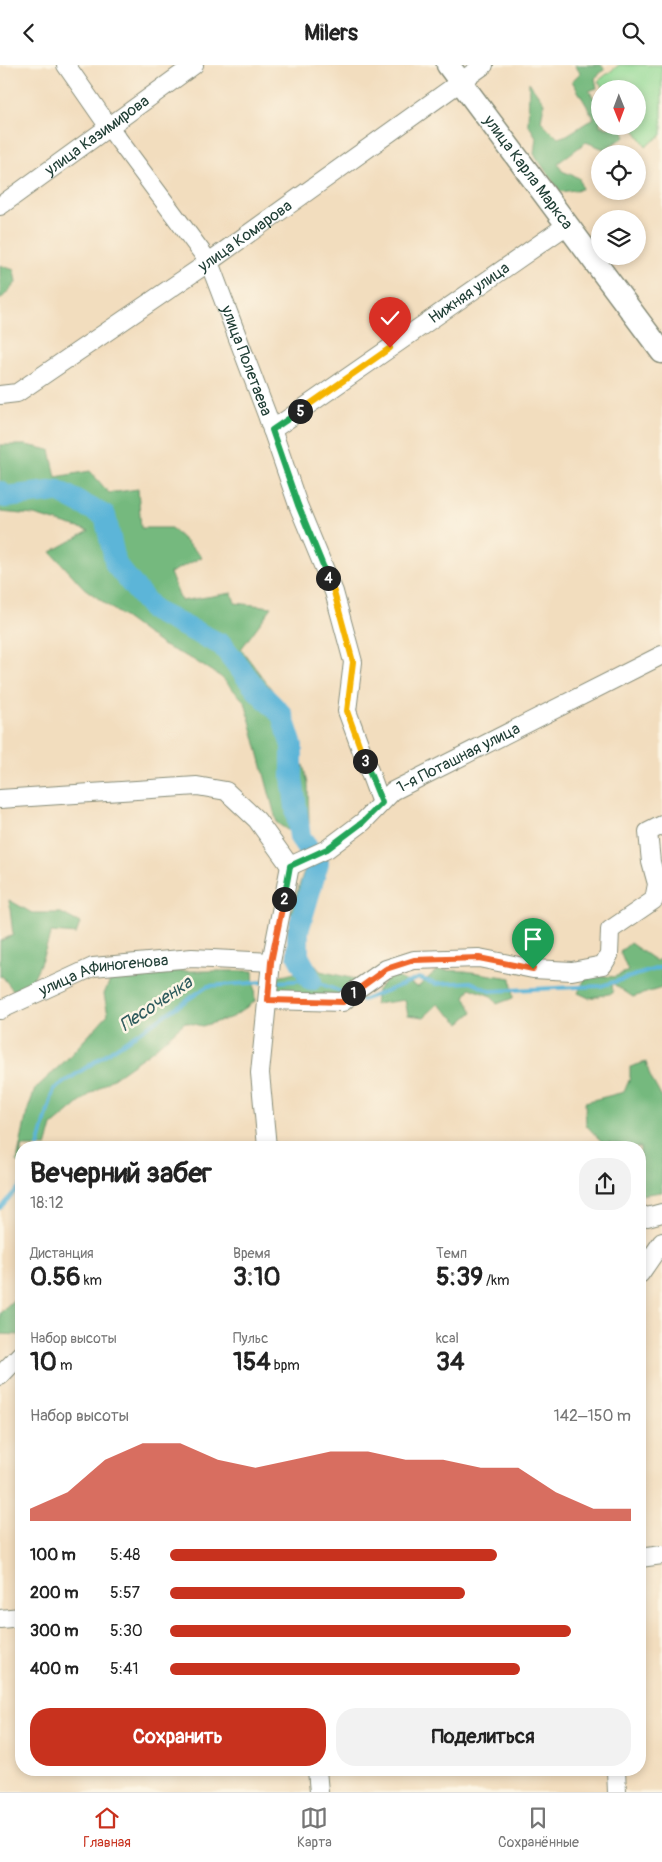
<!DOCTYPE html>
<html lang="ru">
<meta charset="utf-8">
<style>
body{margin:0;font-family:Pangolin,sans-serif;background:#f2f2f2;color:#222;height:100vh;display:flex;flex-direction:column;font-size:19px;white-space:nowrap}
*{box-sizing:border-box;margin:0}
p{font-size:16px;color:#767676}
.icon{flex:none;width:28px;height:28px;fill:none;stroke:currentColor;stroke-width:2;stroke-linecap:round;stroke-linejoin:round}
.map{position:relative;flex:1;overflow:hidden}
.details{position:absolute;left:15px;top:1076px;width:631px;height:635px;display:flex;flex-direction:column;background:#fff;border-radius:20px;box-shadow:0 2px 8px #0003}
.details>*{flex:none}
.needle{width:32px;rotate:179deg}
.tools{position:absolute;left:591px;top:15px;display:grid;gap:10px}
.tools a{display:grid;place-items:center;width:55px;height:55px;border-radius:50%;background:#fff;box-shadow:0 2px 8px #0003;font-size:25px}
.pin{position:absolute;display:grid;place-items:center;width:42px;height:42px;color:#fff;margin:-51px -21px;border-radius:50% 50% 50% 0;rotate:-45deg;box-shadow:0 0 5px #0007}
.pin .icon{rotate:45deg}
.km{position:absolute;width:25px;height:25px;margin:-12px;border-radius:50%;background:#222;color:#fff;font-size:14px;line-height:25px;text-align:center}
.round{display:grid;place-items:center;flex:none;width:52px;height:52px;border-radius:20px;background:#f2f2f2}
.headline{display:flex;align-items:center;justify-content:space-between;height:85px;padding:0 15px}
h1{font-size:28px;font-weight:700;line-height:38px}
.stats{display:grid;grid-template-columns:repeat(3,1fr);gap:8px;height:85px;padding:5px 15px}
.stats div{display:grid;align-content:center}
.stats b{font-size:25px;font-weight:700}
.stats small{font-size:14px;font-weight:400}
.stats p{font-size:14px}
.chart{height:140px;padding:10px 15px}
.chart p{display:flex;justify-content:space-between}
.chart svg{width:100%;height:90px;margin-top:5px;fill:#c8321e;opacity:.7}
.cta{display:flex;gap:10px;margin-top:auto;padding:10px 15px}
.cta a{flex:1;height:58px;border-radius:20px;background:#c8321e;color:#fff;font-size:20px;font-weight:700;line-height:58px;text-align:center}
.cta a+a{background:#f2f2f2;color:#222}
ul{padding:0 15px;list-style:none;font-size:16px}
li{display:grid;grid-template-columns:80px 60px 1fr;align-items:center;height:38px}
li i{height:12px;border-radius:6px;background:#c8321e}
header{display:flex;justify-content:space-between;align-items:center;height:65px;padding:0 15px;background:#fff;font-size:22px;font-weight:700}
.dock{display:flex;justify-content:space-around;align-items:center;height:70px;border-top:1px solid #e0e0e0;background:#fff;font-size:14px;color:#767676}
.dock a{display:grid;justify-items:center;gap:2px}
.dock .current{color:#c8321e}
.map>svg:first-child{display:block}
.green{fill:#91d994;stroke:#588b64}
.forest{fill:#74b97e;stroke:#4a7b59}
.lines{fill:none;stroke-linecap:round;stroke-linejoin:round}
.stream{stroke:#5bb5d8;stroke-width:4}
.river{stroke:#5bb5d8;stroke-width:22}
.minor-casing{stroke:#888d79;stroke-width:20}
.major-casing{stroke:#888d79;stroke-width:25}
.minor{stroke:#fff;stroke-width:18}
.major{stroke:#fff;stroke-width:22}
.split-1-casing{stroke:#fff;stroke-width:10}
.split-2-casing{stroke:#fff;stroke-width:10}
.split-3-casing{stroke:#fff;stroke-width:10}
.split-4-casing{stroke:#fff;stroke-width:10}
.split-5-casing{stroke:#fff;stroke-width:10}
.split-6-casing{stroke:#fff;stroke-width:10}
.split-1{stroke:#f0652b;stroke-width:6}
.split-2{stroke:#f0652b;stroke-width:6}
.split-3{stroke:#22a559;stroke-width:6}
.split-4{stroke:#f5b400;stroke-width:6}
.split-5{stroke:#22a559;stroke-width:6}
.split-6{stroke:#f5b400;stroke-width:6}
.labels{text-anchor:middle;dominant-baseline:central;stroke-width:5;stroke-linejoin:round;paint-order:stroke}
.street-label{font-size:16px;fill:#1f3d34;stroke:#fcf5e5}
.water-label{font-size:18px;font-style:italic;fill:#2e5b5d;stroke:#fcf5e5}
</style>
<header><svg class="icon" aria-label="back" viewBox="0 0 24 24"><path d="M15 5l-7 7 7 7"/></svg>Milers<svg class="icon" aria-label="search" viewBox="0 0 24 24"><circle cx="10" cy="10" r="6"/><path d="M15 15l6 6"/></svg></header>
<div class="map">
<svg width="662" height="1727" viewBox="0 0 662 1727">
<rect width="100%" height="100%" fill="#fcf5e5"/>
<filter id="ink" filterUnits="userSpaceOnUse"><feTurbulence type="fractalNoise" baseFrequency=".02" numOctaves="2"/><feDisplacementMap in="SourceGraphic" scale="10" xChannelSelector="R" yChannelSelector="G"/><feConvolveMatrix kernelMatrix="1 2 1 2 8 2 1 2 1" color-interpolation-filters="sRGB"/></filter>
<filter id="wash" filterUnits="userSpaceOnUse"><feTurbulence type="fractalNoise" baseFrequency=".0096" numOctaves="4" result="noise"/><feDisplacementMap in="SourceGraphic" scale="20" xChannelSelector="R" yChannelSelector="G"/><feGaussianBlur stdDeviation="1.12" result="paint"/><feColorMatrix in="noise" values="0 0 0 0 0 0 0 0 0 0 0 0 0 0 0 0 0 1.4 0 .05"/><feComposite in="paint" operator="in"/></filter>
<g filter="url(#wash)">
<rect width="100%" height="100%" fill="#f2ddbe"/>
<polygon class="green" points="619,0 662,0 662,70 646,81 632,61 638,61 638,24 604,24 598,16"/>
<g class="forest">
<polygon points="575,0 601,0 605,4 595,13 597,23 589,26 600,41 600,61 605,61 605,63 624,62 625,72 604,84 586,77 558,98 562,106 579,113 582,124 560,127 534,89 536,72 528,59 529,17 544,38 541,56 558,73 567,70 594,53 572,16 580,8"/>
<polygon points="0,200 14,205 16,218 0,235"/>
<polygon points="0,380 26,380 50,385 56,412 90,406 109,428 138,424 141,463 171,463 202,492 170,508 181,536 232,528 235,538 272,542 241,584 288,646 308,718 309,759 289,766 277,758 245,637 221,612 192,594 162,580 84,523 51,487 89,466 34,450 0,447"/>
<polygon points="321,794 328,796 312,841 290,849 305,803"/>
<path d="M9 835 32 848H61L80 858 76 869 51 867C45 886 39 905 28 922L13 925 2 911 0 912V876L13 870Z"/>
<polygon points="294,858 307,858 305,887 320,906 360,915 346,943 276,927 277,912 299,907 293,896"/>
<polygon points="630,878 656,896 662,893 662,923 633,932 612,918 613,928 589,933 578,928 587,909 614,912 628,906 620,887"/>
<polygon points="437,905 465,906 511,913 513,933 497,939 491,931 470,923 465,932 473,947 460,958 438,939 424,952 408,950 405,935 375,939 377,925 391,909 418,922"/>
<polygon points="114,906 253,906 255,936 233,952 202,961 185,957 153,985 89,1030 52,1061 46,1082 21,1082 21,1100 17,1096 27,1047 35,1024 66,995 108,949 104,929"/>
<polygon points="646,997 650,1011 662,1033 662,1127 640,1130 640,1082 621,1082 621,1079 601,1076 586,1060 585,1037 624,1027 630,1013 630,1002"/>
<polygon points="21,1227 21,1270 0,1269 0,1248"/>
</g>
<g class="lines">
<g class="stream">
<polyline points="274,917 311,915 344,928"/>
<polyline points="355,933 363,935 419,913 436,919 471,917 490,926 601,921 662,902"/>
<polyline points="38,1082 54,1024 208,921 264,917"/>
<polyline points="0,1143 21,1120"/>
</g>
<polyline class="river" points="0,427 5,432 58,426 105,451 116,500 154,546 222,580 256,624 282,650 292,681 292,713 300,772 318,798 298,866 298,891 311,915"/>
</g>
</g>
<g filter="url(#ink)">
<g class="lines">
<defs>
<g id="minor">
<path id="s1" d="M66 0 109 62 209 197 267 350 298 440 334 527 353 597 347 646 381 738"/>
<path id="s2" d="M0 141 194 0"/>
<path id="s3" d="M0 330 17 328 209 197 484 0"/>
<path id="s4" d="M272 365 567 160"/>
<path id="s5" d="M0 734 197 721 226 726 257 755 290 801 327 784 363 757 393 726 662 590"/>
<polyline points="268,935 343,937 356,925 386,904 414,895 479,893 533,904 572,906 603,900 609,890 610,865 654,835 657,819 651,797 648,767 662,760"/>
<path id="s6" d="M0 945 93 902 192 893 271 897"/>
<polyline points="267,1082 260,1008 271,897 290,801"/>
<polyline points="640,1149 647,1152 662,1148"/>
<polyline points="640,1209 662,1177"/>
<polyline points="0,1311 21,1289"/>
<polyline points="640,1493 662,1490"/>
<polyline points="0,1554 21,1552"/>
<polyline points="317,1705 319,1727"/>
<polyline points="616,1705 617,1727"/>
</g>
<g id="major">
<path id="s7" d="M448 0 662 287"/>
</g>
</defs>
<use href="#minor" class="minor-casing"/>
<use href="#major" class="major-casing"/>
<use href="#minor" class="minor"/>
<use href="#major" class="major"/>
</g>
</g>
<g class="lines" filter="url(#ink)">
<defs>
<polyline id="split-1" points="353,928 386,904 414,895 479,893 533,904"/>
<polyline id="split-2" points="284,834 271,897 268,935 343,937 353,928"/>
<polyline id="split-3" points="284,834 290,801 327,784 363,757 382,738 365,696"/>
<polyline id="split-4" points="328,513 334,527 353,597 347,646 365,696"/>
<polyline id="split-5" points="300,346 272,365 298,440 328,513"/>
<polyline id="split-6" points="300,346 390,283"/>
</defs>
<use href="#split-1" class="split-1-casing"/>
<use href="#split-2" class="split-2-casing"/>
<use href="#split-3" class="split-3-casing"/>
<use href="#split-4" class="split-4-casing"/>
<use href="#split-5" class="split-5-casing"/>
<use href="#split-6" class="split-6-casing"/>
<use href="#split-1" class="split-1"/>
<use href="#split-2" class="split-2"/>
<use href="#split-3" class="split-3"/>
<use href="#split-4" class="split-4"/>
<use href="#split-5" class="split-5"/>
<use href="#split-6" class="split-6"/>
</g>
<g class="labels">
<g class="street-label">
<text stroke="none"><textPath href="#s2" startOffset="120">улица Казимирова</textPath></text>
<text stroke="none"><textPath href="#s7" startOffset="134">улица Карла Маркса</textPath></text>
<text stroke="none"><textPath href="#s3" startOffset="294">улица Комарова</textPath></text>
<text stroke="none"><textPath href="#s4" startOffset="240">Нижняя улица</textPath></text>
<text stroke="none"><textPath href="#s1" startOffset="349">улица Полетаева</textPath></text>
<text stroke="none"><textPath href="#s5" startOffset="528">1-я Поташная улица</textPath></text>
<text stroke="none"><textPath href="#s6" startOffset="111">улица Афиногенова</textPath></text>
</g>
<g class="water-label">
<text transform="translate(156 939) rotate(-34)">Песоченка</text>
</g>
</g>
</svg>
<div class="tools">
<a><svg class="needle" viewBox="-14 -14 28 28"><path d="M0-13l5 13h-10z" fill="#e53935"/><path d="M0 13l5-13h-10z" fill="#767676"/></svg></a>
<a><svg class="icon" aria-label="locate" viewBox="0 0 24 24"><circle cx="12" cy="12" r="6"/><path d="M12 2v4M12 18v4M2 12h4M18 12h4"/></svg></a>
<a><svg class="icon" aria-label="layers" viewBox="0 0 24 24"><path d="M12 4l9 5-9 5-9-5zM3 14l9 5 9-5"/></svg></a>
</div>
<div class="pin" style="left:533px;top:904px;background:#1e9e55"><svg class="icon" aria-label="arrive" viewBox="0 0 24 24"><path d="M6 21V4h12l-3 4 3 4H6"/></svg></div>
<div class="pin" style="left:390px;top:283px;background:#d93025"><svg class="icon" aria-label="check" viewBox="0 0 24 24"><path d="M5 12l5 5 9-10"/></svg></div>
<b class="km" style="left:353px;top:928px">1</b>
<b class="km" style="left:284px;top:834px">2</b>
<b class="km" style="left:365px;top:696px">3</b>
<b class="km" style="left:328px;top:513px">4</b>
<b class="km" style="left:300px;top:346px">5</b>
<section class="details">
<div class="headline"><div><h1>Вечерний забег</h1><p>18:12</p></div><a class="round"><svg class="icon" aria-label="share" viewBox="0 0 24 24"><path d="M12 15V3M7 8l5-5 5 5M5 13v7h14v-7"/></svg></a></div>
<div class="stats">
<div><p>Дистанция</p><b>0.56<small> km</small></b></div>
<div><p>Время</p><b>3:10</b></div>
<div><p>Темп</p><b>5:39<small> /km</small></b></div>
</div>
<div class="stats">
<div><p>Набор высоты</p><b>10<small> m</small></b></div>
<div><p>Пульс</p><b>154<small> bpm</small></b></div>
<div><p>kcal</p><b>34</b></div>
</div>
<div class="chart"><p><span>Набор высоты</span>142–150 m</p>
<svg viewBox="0 0 160 44" preserveAspectRatio="none"><path d="M0 44V38L10 30L20 14L30 6L40 6L50 14L60 18L70 14L80 10L90 10L100 14L110 14L120 18L130 18L140 30L150 38L160 38V44z"/></svg>
</div>
<ul>
<li><b>100 m</b>5:48<i style="width:71%"></i></li>
<li><b>200 m</b>5:57<i style="width:64%"></i></li>
<li><b>300 m</b>5:30<i style="width:87%"></i></li>
<li><b>400 m</b>5:41<i style="width:76%"></i></li>
</ul>
<div class="cta"><a>Сохранить</a><a>Поделиться</a></div>
</section>
</div>
<nav class="dock">
<a class="current"><svg class="icon" aria-label="home" viewBox="0 0 24 24"><path d="M3 11l9-7 9 7M6 9v11h12V9"/></svg>Главная</a>
<a><svg class="icon" aria-label="map" viewBox="0 0 24 24"><path d="M3 6l6-2 6 2 6-2v14l-6 2-6-2-6 2zM9 4v14M15 6v14"/></svg>Карта</a>
<a><svg class="icon" aria-label="saved" viewBox="0 0 24 24"><path d="M7 4h10v16l-5-4-5 4z"/></svg>Сохранённые</a>
</nav>
